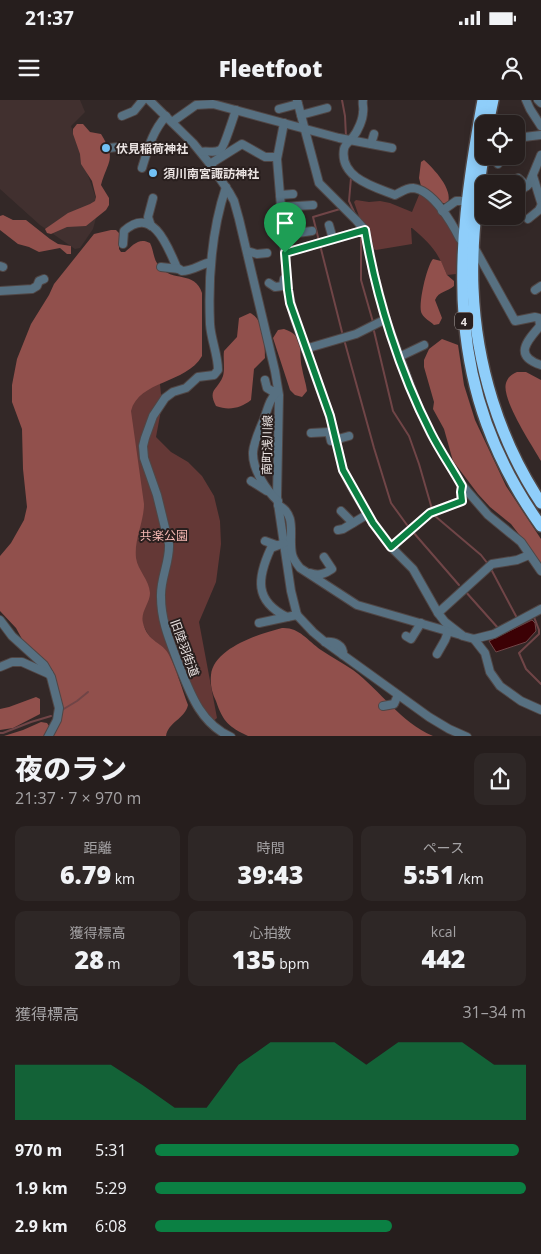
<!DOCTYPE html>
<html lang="ja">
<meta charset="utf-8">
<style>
body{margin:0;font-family:"Open Sans","Noto Sans JP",sans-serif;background:#2e2726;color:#f1f3f6;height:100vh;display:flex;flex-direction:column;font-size:19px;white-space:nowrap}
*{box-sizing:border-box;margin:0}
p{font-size:16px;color:#a4a2a4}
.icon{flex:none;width:28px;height:28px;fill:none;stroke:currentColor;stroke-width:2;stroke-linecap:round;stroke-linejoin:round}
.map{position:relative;height:636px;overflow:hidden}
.drawer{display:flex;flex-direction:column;background:#261e1d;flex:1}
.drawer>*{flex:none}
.controls{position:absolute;left:475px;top:15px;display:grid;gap:10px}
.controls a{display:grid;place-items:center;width:50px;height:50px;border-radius:10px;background:#261e1d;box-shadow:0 2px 12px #0003,0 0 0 1px #423c3b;font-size:25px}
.pin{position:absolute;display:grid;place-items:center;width:42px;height:42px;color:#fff;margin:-51px -21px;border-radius:50% 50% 50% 0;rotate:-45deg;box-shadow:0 0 5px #0007}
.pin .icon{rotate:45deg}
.round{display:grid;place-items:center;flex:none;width:52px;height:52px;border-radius:10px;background:#2e2726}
.summary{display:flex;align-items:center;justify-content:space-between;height:85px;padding:0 15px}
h1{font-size:28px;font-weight:800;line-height:38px}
.metrics{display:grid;grid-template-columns:repeat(3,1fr);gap:8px;height:85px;padding:5px 15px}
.metrics div{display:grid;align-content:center;border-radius:10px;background:#2e2726;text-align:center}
.metrics b{font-size:25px;font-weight:800}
.metrics small{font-size:14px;font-weight:400}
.metrics p{font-size:14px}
.chart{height:140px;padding:10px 15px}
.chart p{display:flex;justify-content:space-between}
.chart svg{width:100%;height:90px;margin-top:5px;fill:#0b8043;opacity:.7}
ul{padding:0 15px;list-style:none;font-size:16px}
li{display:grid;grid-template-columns:80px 60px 1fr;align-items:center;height:38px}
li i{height:12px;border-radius:6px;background:#0b8043}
.status{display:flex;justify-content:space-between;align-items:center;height:35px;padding:0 25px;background:#261e1d;direction:ltr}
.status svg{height:14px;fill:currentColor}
header{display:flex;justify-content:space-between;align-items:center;height:65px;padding:0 15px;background:#261e1d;font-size:22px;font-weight:800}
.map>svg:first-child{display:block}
.built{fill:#41302f}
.green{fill:#643836}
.forest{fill:#91504c}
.water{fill:#3c0105;stroke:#704547}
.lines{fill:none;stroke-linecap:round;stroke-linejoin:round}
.stream{stroke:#704547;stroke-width:2}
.minor-casing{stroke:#504645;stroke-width:10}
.highway-casing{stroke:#504645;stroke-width:14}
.minor{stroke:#577081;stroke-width:8}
.highway{stroke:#8fcefa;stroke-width:11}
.route-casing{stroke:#fff;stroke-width:10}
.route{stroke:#0b8043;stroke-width:6}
.poi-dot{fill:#72c1f5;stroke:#291f1e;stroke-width:2}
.labels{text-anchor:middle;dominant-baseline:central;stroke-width:4;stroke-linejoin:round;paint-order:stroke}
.shield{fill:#291f1e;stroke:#b0a8a7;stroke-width:1}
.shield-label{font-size:11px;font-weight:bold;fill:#eae3e2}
.poi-label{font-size:12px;font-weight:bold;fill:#eae3e2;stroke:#291f1e;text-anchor:start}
.street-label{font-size:12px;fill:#eae3e2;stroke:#291f1e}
.park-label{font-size:12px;fill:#f6b9b4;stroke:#291f1e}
</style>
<div class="status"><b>21:37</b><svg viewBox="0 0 49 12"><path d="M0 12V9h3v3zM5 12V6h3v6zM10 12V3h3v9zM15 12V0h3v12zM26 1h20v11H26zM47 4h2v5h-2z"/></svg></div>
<header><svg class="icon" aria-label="menu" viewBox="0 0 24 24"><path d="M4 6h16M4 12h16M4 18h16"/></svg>Fleetfoot<svg class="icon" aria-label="person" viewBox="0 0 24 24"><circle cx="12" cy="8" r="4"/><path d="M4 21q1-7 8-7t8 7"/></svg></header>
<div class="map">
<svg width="541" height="637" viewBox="0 0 541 637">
<rect width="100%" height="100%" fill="#332827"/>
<polygon class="built" points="0,0 80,0 85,12 71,26 99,107 93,129 80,148 75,149 40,125 0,89"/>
<g class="green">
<path d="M419 95H423L442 112 459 142 456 174 447 175C437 151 432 145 412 128H411L412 144 376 150 370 148 354 102 356 100 369 102 380 101 390 103 412 112Z"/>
<polygon points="157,253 162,305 156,337 171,352 188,362 202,376 214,396 220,421 221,444 216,482 199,522 217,618 211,623 148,534 109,462 109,334"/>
</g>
<g class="forest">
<path d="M77 24H83L90 32 101 34C117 60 108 60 101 85L109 98V105L106 110 86 126 67 127 51 134 47 133 45 129 68 113 90 104 95 101 96 97 92 81 81 64 80 54 73 34V29Z"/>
<path d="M424 60C434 69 453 89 448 103H440L429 90 421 86 419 78 421 62Z"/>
<polygon points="3,115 13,120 26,120 50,139 58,144 71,146 71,154 67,154 60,148 39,152 29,147 18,144 0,130 0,116"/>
<path d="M111 130H116L119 133V149L121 152H125C133 145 139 137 150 143 154 151 153 159 159 166 172 183 195 170 202 193V256C186 284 139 280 131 311L144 404C144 422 134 439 136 458 138 471 149 479 150 493 150 503 140 512 143 523 148 543 163 542 169 555 177 571 182 589 188 605 185 619 168 622 166 636H50L63 609 56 580 51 568 22 539 16 528 0 511V456L11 443 24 420 27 407 23 369 22 329 12 302V285L17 259 31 224 49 195 54 184 94 134Z"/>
<path d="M433 159 441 161 447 175 454 181V186C447 192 439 191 435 200L442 218 439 224 434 225C431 222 424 218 422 214 417 207 427 165 433 159Z"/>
<path d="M250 213C264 219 265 244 265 258L254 269 251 300C241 308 229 311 216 306 207 289 218 290 223 276 225 269 223 259 224 251L237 237 239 218Z"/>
<path d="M284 229C306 236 298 250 302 268 303 275 306 283 307 291L302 297 295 295 290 290 273 238 278 230Z"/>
<polygon points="442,239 458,245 464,285 475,320 506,386 541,439 541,463 511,424 490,407 478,394 453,361 444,329 433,309 434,302 424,267 424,260 429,249"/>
<path d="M517 272H526L541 280V361C532 345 501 299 506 283 508 277 512 274 517 272Z"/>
<path d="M282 528C299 527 307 540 321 550 331 557 343 563 353 570 381 591 400 622 433 636H248C229 627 223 622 216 601 212 593 210 584 211 575 214 548 259 534 282 528Z"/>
<polygon points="36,597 40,599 40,614 13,628 0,630 0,609 9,607"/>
<polygon points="41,622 47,623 49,626 44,636 4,636 23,630"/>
</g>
<polygon class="water" points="532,520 535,523 536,531 526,542 496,552 489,541"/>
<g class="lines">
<g class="stream">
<polyline points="342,0 345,16 346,37"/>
<polyline points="349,76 351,78 349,101 355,114"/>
<polyline points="361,134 361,180 373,222"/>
<polyline points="319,141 313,117 340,109"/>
<polyline points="320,145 342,232"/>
<polyline points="374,231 393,311 409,336 419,364 432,409"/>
<polyline points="345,243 374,348 391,403 407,425"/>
<polyline points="435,416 481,455 488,464"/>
<polyline points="413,432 459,485"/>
<polyline points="491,469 517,518 519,518"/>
<polyline points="465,491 498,528"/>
<polyline points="534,517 539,530 539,534 519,553 526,569 541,584"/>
<polyline points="62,610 77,601 88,592"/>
<polyline points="0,633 3,633 31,622 51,616"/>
</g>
<defs>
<g id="minor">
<polyline points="149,0 193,43 210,64 229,92 234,101 239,119 275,271 279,295 277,397 291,491 297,515 313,532 325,542 429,617 449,629 467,637"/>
<polyline points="297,0 319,83 356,120 365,130 374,175 387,223 417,304 431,334 462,385 488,415 521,442 541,471"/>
<path d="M363 0C362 4 364 8 363 12 363 19 358 31 353 37 350 41 345 44 344 49 339 78 375 87 395 95 401 92 406 88 413 88 433 90 452 123 460 139"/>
<polyline points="526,0 530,9 541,26"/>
<polyline points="538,0 541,3"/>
<polyline points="279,9 298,4"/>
<polyline points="301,15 327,8"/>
<polyline points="122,16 134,11 143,0"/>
<polyline points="172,22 196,5 213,4 339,38 392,48"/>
<polyline points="284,23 277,59 288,190 294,217 330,316 343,370 351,386 373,423 391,447 413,469 438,513 445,522 463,536 474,539 494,534 541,509"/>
<polyline points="516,38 541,35"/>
<polyline points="371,44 374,34"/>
<path d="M109 48C122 46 135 47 148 47"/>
<path d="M201 52C207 50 214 54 220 50 224 48 233 18 236 10"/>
<polyline points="493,56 498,64"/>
<polyline points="210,64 242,44 265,57 276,57"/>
<path d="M142 68C148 49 152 32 166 16"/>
<polyline points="533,76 541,102"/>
<polyline points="518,78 527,86"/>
<path d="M226 87C211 132 208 177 210 224 211 240 218 255 218 270L214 275 198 277 186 288 173 292 165 298 153 316 145 338 143 346 144 358 157 395 169 444C170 462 160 479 161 497 161 520 169 539 177 560 189 590 199 623 231 637"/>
<polyline points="516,94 529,84 541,55"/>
<polyline points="280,95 293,94"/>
<polyline points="281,107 313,105"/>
<polyline points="442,111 456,101 463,101"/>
<polyline points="528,119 539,110 541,106"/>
<polyline points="329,125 333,139"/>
<polyline points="151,126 148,117 153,98"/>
<polyline points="283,135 312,131"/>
<path d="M123 144 124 131C153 105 168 147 177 168L182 171C192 171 201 164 211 162"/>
<path d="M474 147 515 221 535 217 539 218 540 226C527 241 513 256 541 265"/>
<polyline points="247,151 257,154 267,153"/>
<polyline points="285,153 365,130"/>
<polyline points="0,166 3,167"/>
<polyline points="161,167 179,169"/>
<polyline points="269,183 275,187 283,186 284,179"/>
<polyline points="535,190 541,186"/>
<polyline points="0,191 32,189 37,186 39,181 44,179"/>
<polyline points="305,249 356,234 386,219"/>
<polyline points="399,257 424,245"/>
<path d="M265 280 267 288 272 291H278C270 298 268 308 264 319 260 329 254 341 253 352 252 369 266 390 278 401"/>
<polyline points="311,333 329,332 331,341 349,336"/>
<polyline points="251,381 267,391"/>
<path d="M278 405C298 415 288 436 292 454 293 459 296 463 300 468L357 505 461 535"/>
<polyline points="341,411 353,423"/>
<polyline points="338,430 343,429 368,414"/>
<polyline points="265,441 276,445"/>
<path d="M284 443 271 448C257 478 254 501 287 517L297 515"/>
<polyline points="391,447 430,413 462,401 461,392 462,385"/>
<path d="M310 473C319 476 325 474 332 469L324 457"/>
<polyline points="438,513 492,464 517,460 529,455"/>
<polyline points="0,520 12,536 44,565 51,577 59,608 57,620 48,637"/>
<polyline points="259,523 287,517"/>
<polyline points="406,536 411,539 421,523"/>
<polyline points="474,539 485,553 490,572 500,586 521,601 541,610"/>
<path d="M325 542C334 541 344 545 343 555"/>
<polyline points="437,554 445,540 448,532"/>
<polyline points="0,567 12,562 22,562 49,574"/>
<polyline points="383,606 394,604 398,595"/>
</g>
<g id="highway">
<path d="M483 0C454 157 443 289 541 426"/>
<polyline points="488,24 493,0"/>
<path d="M484 51C477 95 471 143 473 188 476 264 499 340 541 403"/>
</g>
</defs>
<use href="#minor" class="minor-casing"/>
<use href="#highway" class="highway-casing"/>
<use href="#minor" class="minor"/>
<use href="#highway" class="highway"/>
</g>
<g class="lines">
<defs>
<path id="route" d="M365 130C376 197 400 273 431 333 440 351 452 368 462 386L461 392 462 401 430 413 391 447 373 423 343 370 330 316 290 203 288 190 285 153Z"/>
</defs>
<use href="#route" class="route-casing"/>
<use href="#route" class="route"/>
</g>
<g class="poi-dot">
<circle cx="106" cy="48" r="5"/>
<circle cx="153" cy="73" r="5"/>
</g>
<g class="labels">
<rect class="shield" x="455" y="212.5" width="18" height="17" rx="4"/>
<g class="shield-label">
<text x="464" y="221">4</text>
</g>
<g class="poi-label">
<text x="116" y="48">伏見稲荷神社</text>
<text x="163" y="73">須川南宮諏訪神社</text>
</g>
<g class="street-label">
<text transform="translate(267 345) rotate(-89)">南町浅川線</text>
<text transform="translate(185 548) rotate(70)">旧陸羽街道</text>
</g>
<g class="park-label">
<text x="164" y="435">共楽公園</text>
</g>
</g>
</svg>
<div class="controls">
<a><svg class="icon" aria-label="locate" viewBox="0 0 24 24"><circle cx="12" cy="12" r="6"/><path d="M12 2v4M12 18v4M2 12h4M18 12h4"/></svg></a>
<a><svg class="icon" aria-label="layers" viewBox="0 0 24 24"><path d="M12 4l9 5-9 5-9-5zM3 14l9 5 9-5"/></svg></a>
</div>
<div class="pin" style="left:285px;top:153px;background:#1e9e55"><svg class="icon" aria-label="arrive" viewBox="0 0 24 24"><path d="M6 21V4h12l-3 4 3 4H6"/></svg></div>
</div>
<section class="drawer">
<div class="summary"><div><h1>夜のラン</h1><p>21:37 · 7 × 970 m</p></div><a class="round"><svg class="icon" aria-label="share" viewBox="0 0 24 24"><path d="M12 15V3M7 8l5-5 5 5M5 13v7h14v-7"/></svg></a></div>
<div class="metrics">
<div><p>距離</p><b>6.79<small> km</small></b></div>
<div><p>時間</p><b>39:43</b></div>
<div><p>ペース</p><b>5:51<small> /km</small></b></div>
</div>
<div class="metrics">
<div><p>獲得標高</p><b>28<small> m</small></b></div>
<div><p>心拍数</p><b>135<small> bpm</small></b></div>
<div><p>kcal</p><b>442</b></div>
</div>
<div class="chart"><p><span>獲得標高</span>31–34 m</p>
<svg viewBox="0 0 160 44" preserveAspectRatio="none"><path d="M0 44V17L10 17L20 17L30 17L40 27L50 38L60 38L70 17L80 6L90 6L100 6L110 17L120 6L130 6L140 6L150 17L160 17V44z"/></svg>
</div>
<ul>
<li><b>970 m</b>5:31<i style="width:98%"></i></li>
<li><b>1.9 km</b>5:29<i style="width:100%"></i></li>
<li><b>2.9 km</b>6:08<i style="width:64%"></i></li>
</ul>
</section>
